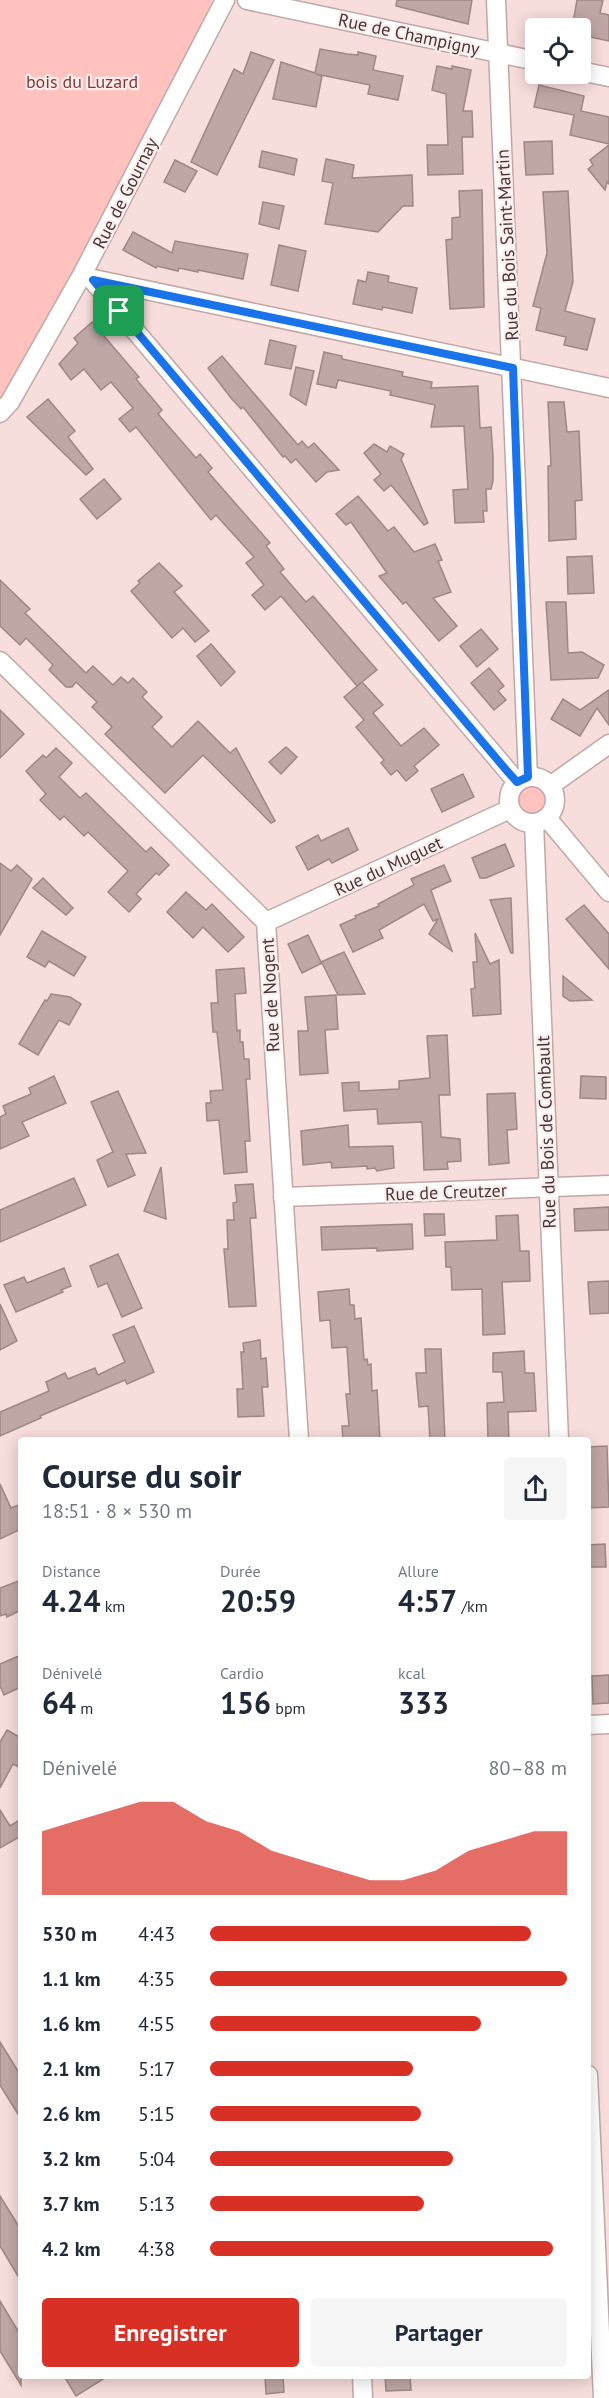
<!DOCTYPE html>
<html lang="fr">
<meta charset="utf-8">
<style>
body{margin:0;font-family:"PT Sans",sans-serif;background:#f6f6f7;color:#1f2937;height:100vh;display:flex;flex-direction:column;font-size:22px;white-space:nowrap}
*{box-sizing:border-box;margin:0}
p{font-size:20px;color:#747a83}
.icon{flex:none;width:33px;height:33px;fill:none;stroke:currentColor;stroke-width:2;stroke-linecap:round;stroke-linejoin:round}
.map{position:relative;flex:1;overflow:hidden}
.drawer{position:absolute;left:18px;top:1437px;width:573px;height:942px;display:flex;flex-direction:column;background:#fff;border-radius:6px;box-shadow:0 3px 15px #0003}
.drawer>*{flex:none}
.tools{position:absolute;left:525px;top:18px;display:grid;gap:12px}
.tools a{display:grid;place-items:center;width:66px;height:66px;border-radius:6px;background:#fff;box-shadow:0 3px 15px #0003;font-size:30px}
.pin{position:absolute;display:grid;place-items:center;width:51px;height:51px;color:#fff;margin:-26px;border-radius:12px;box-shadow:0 3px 9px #0006}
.round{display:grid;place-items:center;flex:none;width:63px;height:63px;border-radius:6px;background:#f6f6f7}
.summary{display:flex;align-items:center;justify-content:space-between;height:102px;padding:0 24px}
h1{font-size:33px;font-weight:700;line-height:45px}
.metrics{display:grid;grid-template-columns:repeat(3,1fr);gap:9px;height:102px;padding:6px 24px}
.metrics div{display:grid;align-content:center}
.metrics b{font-size:30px;font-weight:700}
.metrics small{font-size:16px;font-weight:400}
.metrics p{font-size:16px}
.chart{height:168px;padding:12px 24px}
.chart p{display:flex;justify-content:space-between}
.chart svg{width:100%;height:108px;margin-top:6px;fill:#d93025;opacity:.7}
.cta{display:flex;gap:12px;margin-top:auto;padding:12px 24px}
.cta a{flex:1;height:69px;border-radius:6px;background:#d93025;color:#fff;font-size:24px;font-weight:700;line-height:69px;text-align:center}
.cta a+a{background:#f6f6f7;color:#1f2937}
ul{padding:0 24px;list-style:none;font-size:20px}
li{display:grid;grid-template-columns:96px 72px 1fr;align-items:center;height:45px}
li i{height:15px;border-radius:8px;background:#d93025}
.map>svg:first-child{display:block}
.green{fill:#ffc2be}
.building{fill:#bfa7a5;stroke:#9e8785;stroke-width:1.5}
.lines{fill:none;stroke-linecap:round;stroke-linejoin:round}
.street-casing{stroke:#c0a8a6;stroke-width:21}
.street{stroke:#fff;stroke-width:18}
.route-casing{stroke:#fff;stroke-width:12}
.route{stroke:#1a73e8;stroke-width:8}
.labels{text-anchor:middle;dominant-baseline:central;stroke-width:4.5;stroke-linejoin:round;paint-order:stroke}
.street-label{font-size:18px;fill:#433939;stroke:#fdedec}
.park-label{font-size:18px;fill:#863635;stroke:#fdedec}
</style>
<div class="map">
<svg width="609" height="2398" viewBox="0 0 609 2398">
<rect width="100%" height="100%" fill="#f7dddb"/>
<g class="green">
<polygon points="0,0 212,0 191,49 67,285 0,404"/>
<circle cx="531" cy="800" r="14"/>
</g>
<g class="building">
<polygon points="397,0 472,0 468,24 396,6"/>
<polygon points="577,0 603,0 600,13 609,15 609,41 580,35 580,28 572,28"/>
<polygon points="320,49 347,54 358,55 358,52 376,56 373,70 403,76 398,100 368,94 370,85 316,74 322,76 316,107 273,99 281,62 315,73"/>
<polygon points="251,52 274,60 217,175 191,162 234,69 243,74"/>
<polygon points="437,66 452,69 452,66 471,70 463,111 472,111 473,137 462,137 463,174 428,175 427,145 448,145 446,94 432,90"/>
<polygon points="539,85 584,96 581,111 609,117 609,144 570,135 574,115 534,107"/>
<polygon points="552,141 553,174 526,175 524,142"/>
<polygon points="609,145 609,184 607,182 605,190 588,169 593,165 590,160"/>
<polygon points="262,151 297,159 294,175 259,167"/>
<polygon points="326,159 354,165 352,178 412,175 413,206 403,206 378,232 325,224 333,183 322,181"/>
<polygon points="175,160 197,171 185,192 164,182"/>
<polygon points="482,190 484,307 450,309 446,240 452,239 452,218 460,217 459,191"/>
<polygon points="568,191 573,282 565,311 595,319 587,350 564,345 566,337 536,330 541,308 533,306 547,253 543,192"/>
<polygon points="263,202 284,206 279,229 259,224"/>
<polygon points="133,232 172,253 175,241 248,254 243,279 198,270 198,272 179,268 178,271 157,266 156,268 123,250"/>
<polygon points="279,245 306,251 298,291 271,285"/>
<polygon points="368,272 389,276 388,282 417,288 412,313 383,307 382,310 353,304 358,280 366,282"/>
<polygon points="92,322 139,377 136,379 162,410 158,414 196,458 200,454 212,468 208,472 270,543 266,546 284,569 280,572 306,602 313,596 377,670 357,686 281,596 265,610 252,595 264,585 246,563 254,557 216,515 211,520 136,427 130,432 119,419 133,408 111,382 101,390 84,369 71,380 59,364 78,343 74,338"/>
<polygon points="270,340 296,346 291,369 265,364"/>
<polygon points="324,352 342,356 342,359 403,372 402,376 432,382 431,388 478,386 480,428 491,427 493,456 493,481 491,489 486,489 487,511 483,511 484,522 455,523 453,490 468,489 464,426 431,427 435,405 390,395 391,391 338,380 336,388 317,384"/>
<polygon points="222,356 298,445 302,441 308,448 314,443 339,470 327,472 316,482 296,459 291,463 285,456 283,457 243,407 241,409 231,398 208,368"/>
<polygon points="296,367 314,371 306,405 290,395"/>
<polygon points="48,399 75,431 68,437 93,469 86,475 27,417"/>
<polygon points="548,402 564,402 567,432 579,431 582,500 575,501 576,539 549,541 548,466 551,466"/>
<polygon points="374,444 387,452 390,446 404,454 401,459 428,523 424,525 391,485 384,491 374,480 381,474 364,453"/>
<polygon points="104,479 121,499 97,519 80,499"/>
<polygon points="358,496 388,531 394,527 414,552 435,544 442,560 438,561 451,592 433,598 457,626 439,641 406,602 403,604 379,576 387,573 351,522 346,525 336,514"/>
<polygon points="592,556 594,593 568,594 567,557"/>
<polygon points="159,563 182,586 174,592 209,631 195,642 183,628 172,638 131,591 140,583 138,581"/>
<polygon points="0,580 30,609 25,613 86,673 93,666 113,685 121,677 128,683 133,678 147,692 142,697 162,717 152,727 172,747 198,721 230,753 236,748 275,821 271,823 203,755 165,793 105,734 112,727 92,707 97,702 76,682 72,687 66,687 49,670 53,665 26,638 20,645 0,626"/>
<polygon points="546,602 566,602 568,653 582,652 604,665 598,678 551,680"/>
<polygon points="481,629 498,649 477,667 460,646"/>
<polygon points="211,644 235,672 221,686 197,656"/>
<polygon points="489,668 504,686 498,691 506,700 494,710 471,683"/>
<polygon points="362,682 383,705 373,713 401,746 424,728 439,745 414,766 418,771 406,781 397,770 391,775 381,763 384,760 356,727 364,720 344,697"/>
<polygon points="609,690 609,725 597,708 580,736 551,719 563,699 580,710"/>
<polygon points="0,710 24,734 0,758"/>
<polygon points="286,747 297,757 281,774 269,762"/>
<polygon points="56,748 72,763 59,777 80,798 86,793 146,852 151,847 169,865 159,875 156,873 136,894 141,899 129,912 108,892 128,871 88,832 84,836 64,816 60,820 40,800 46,794 26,771 43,755 46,758"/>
<polygon points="463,774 474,797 442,812 431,789"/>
<polygon points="348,828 358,850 332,863 329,859 308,870 296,847 318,835 321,841"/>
<polygon points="505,844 514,866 486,878 480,878 472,858"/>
<polygon points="0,863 11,871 17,865 32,879 0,935"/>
<polygon points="444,865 451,881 431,890 452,951 429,934 438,919 433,921 424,904 379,930 383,938 353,952 340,925 356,918 355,916 379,906 378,904 414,885 411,879"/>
<polygon points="43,878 73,908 66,915 33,888"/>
<polygon points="186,892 206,910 212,904 244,937 228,952 203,927 193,938 167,912"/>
<polygon points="511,898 513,953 511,953 490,900"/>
<polygon points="584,905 609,934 609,969 566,919"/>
<polygon points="42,931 86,957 74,976 49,961 45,967 27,957"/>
<polygon points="475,933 490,964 499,960 501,1014 473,1016 471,989 475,988 473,962 477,962"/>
<polygon points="308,935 321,962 344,952 365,994 338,995 322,963 302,973 288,944"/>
<polygon points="244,968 246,993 235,994 237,1031 240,1030 240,1042 243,1042 244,1059 249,1059 250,1079 246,1079 250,1141 245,1141 247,1172 224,1174 219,1120 207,1121 206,1103 211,1103 210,1091 223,1090 217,1032 213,1032 211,1003 218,1003 216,970"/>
<polygon points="563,976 592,1000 570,1001 563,996"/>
<polygon points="51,994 70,997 81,1004 69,1025 59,1020 38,1055 19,1044 45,1000 47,1001"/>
<polygon points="336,995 338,1029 325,1030 328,1073 300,1075 298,1031 308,1031 305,997"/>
<polygon points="447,1035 450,1095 439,1095 441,1137 460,1139 461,1161 447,1162 448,1169 424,1170 422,1122 378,1124 377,1109 344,1111 342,1083 359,1082 359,1091 399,1089 399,1081 430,1078 427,1036"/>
<polygon points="54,1076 66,1103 22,1122 29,1136 0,1149 0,1117 6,1114 3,1106 31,1094 29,1088"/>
<polygon points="581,1076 606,1077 606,1099 580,1098"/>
<polygon points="118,1091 146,1153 126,1154 135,1175 108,1187 97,1160 113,1152 91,1102"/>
<polygon points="515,1093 517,1129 507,1130 509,1163 489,1165 487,1094"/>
<polygon points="348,1125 349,1147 393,1146 394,1168 377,1171 375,1168 367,1169 367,1166 332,1168 331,1162 303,1165 301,1131"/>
<polygon points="161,1167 166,1219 144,1211"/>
<polygon points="74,1178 86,1205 0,1242 0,1210"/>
<polygon points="253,1184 256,1218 250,1218 256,1306 229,1307 224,1249 228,1249 227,1220 234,1220 233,1203 237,1202 235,1185"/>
<polygon points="609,1207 609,1230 575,1231 574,1209"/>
<polygon points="424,1214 444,1214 445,1235 425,1236"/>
<polygon points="518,1215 520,1251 529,1251 530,1281 502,1282 505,1334 483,1335 482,1289 452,1290 451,1267 446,1267 445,1242 497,1240 496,1216"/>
<polygon points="412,1224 413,1249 377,1251 377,1248 322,1250 321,1227"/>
<polygon points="118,1254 142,1308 122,1317 107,1283 98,1287 90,1266"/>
<polygon points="64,1268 71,1286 61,1290 63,1292 16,1312 4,1285 24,1277 27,1283"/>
<polygon points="609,1281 609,1313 590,1314 588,1282"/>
<polygon points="349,1289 350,1305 354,1305 355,1319 361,1318 364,1360 367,1359 368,1365 371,1364 372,1391 377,1390 380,1440 343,1440 342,1426 349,1426 346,1394 350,1394 347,1347 332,1348 330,1320 320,1321 318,1292"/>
<polygon points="0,1304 17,1341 0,1350"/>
<polygon points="134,1326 154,1372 127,1384 125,1380 40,1416 41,1418 0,1436 0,1412 49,1391 46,1382 65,1373 68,1379 95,1368 98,1375 125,1362 113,1335"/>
<polygon points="260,1340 261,1359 266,1358 268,1387 262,1387 264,1416 238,1417 237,1389 243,1389 241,1352 244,1352 243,1343"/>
<polygon points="425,1349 441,1349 445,1440 430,1440 428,1406 419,1407 416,1373 426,1373"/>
<polygon points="524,1351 525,1373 534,1373 536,1411 508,1412 509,1440 488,1440 487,1403 504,1402 502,1372 493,1372 493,1353"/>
<polygon points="607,1446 609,1507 588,1508 588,1447"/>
<polygon points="0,1484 11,1508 21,1504 21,1529 0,1539"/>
<polygon points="605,1544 606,1567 588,1567 588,1545"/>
<polygon points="21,1580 21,1610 7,1617 6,1614 0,1616 0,1588"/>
<polygon points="21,1655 21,1687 4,1695 0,1686 0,1664"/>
<polygon points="609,1675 609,1703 593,1704 592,1676"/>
<polygon points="7,1730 21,1738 21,1768 13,1764 0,1788 0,1742"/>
<polygon points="0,1810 10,1826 21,1819 21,1836 0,1848"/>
<polygon points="0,2042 21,2076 21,2119 0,2085"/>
<polygon points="0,2196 21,2230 21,2281 0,2246"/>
<polygon points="0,2301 21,2336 21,2385 0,2351"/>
<polygon points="64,2376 108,2376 76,2396"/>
<polygon points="265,2376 283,2376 284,2392 266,2394"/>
<polygon points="385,2376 410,2376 411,2390 386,2391"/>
</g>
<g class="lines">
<defs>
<g id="street">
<polyline points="247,0 536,61"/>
<polyline points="496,0 528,777"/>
<polyline points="580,71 609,77"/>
<polyline points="89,278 609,388"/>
<polyline points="93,281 517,782"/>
<polyline points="0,413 10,402 82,275 225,0"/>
<polyline points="0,661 266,922 299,1440"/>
<circle cx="532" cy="800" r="23"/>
<polyline points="550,786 609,744"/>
<polyline points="547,818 609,892"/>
<polyline points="534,823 559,1440"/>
<polyline points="266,922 510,809"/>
<polyline points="283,1197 609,1185"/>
<polyline points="588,1725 609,1724"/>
<polyline points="588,2075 603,2398"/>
<polyline points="362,2376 363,2398"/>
</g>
</defs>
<use href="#street" class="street-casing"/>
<use href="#street" class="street"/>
</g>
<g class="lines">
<defs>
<polygon id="route" points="93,280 513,368 528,777 517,782 507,771"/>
</defs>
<use href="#route" class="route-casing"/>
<use href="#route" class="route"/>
</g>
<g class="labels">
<g class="street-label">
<text transform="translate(409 34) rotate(12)">Rue de Champigny</text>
<text transform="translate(125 193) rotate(-63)">Rue de Gournay</text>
<text transform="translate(507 245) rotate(-93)">Rue du Bois Saint-Martin</text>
<text transform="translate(388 866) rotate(-25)">Rue du Muguet</text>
<text transform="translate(270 995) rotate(-93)">Rue de Nogent</text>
<text transform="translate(546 1132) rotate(-92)">Rue du Bois de Combault</text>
<text transform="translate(446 1192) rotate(-2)">Rue de Creutzer</text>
</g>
<g class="park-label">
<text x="82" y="81">bois du Luzard</text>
</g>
</g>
</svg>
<div class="tools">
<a><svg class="icon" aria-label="locate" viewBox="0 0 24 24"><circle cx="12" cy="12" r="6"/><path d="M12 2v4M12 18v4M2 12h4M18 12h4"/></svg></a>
</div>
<div class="pin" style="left:119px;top:311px;background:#1e9e55"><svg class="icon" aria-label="arrive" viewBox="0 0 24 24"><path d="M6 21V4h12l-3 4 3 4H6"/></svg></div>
<section class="drawer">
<div class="summary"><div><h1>Course du soir</h1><p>18:51 · 8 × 530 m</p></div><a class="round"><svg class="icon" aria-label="share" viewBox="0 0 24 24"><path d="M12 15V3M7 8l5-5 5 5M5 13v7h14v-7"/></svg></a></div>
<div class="metrics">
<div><p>Distance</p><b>4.24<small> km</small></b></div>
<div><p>Durée</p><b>20:59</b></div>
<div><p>Allure</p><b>4:57<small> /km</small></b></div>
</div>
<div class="metrics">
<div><p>Dénivelé</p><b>64<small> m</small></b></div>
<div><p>Cardio</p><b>156<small> bpm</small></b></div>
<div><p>kcal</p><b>333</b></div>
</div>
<div class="chart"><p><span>Dénivelé</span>80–88 m</p>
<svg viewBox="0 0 160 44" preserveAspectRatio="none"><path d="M0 44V18L10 14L20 10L30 6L40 6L50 14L60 18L70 26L80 30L90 34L100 38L110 38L120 34L130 26L140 22L150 18L160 18V44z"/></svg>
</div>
<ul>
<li><b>530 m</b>4:43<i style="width:90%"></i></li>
<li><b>1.1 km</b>4:35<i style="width:100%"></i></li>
<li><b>1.6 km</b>4:55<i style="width:76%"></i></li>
<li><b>2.1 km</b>5:17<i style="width:57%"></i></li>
<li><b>2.6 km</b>5:15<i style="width:59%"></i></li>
<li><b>3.2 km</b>5:04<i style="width:68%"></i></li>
<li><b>3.7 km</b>5:13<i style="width:60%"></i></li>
<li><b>4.2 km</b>4:38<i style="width:96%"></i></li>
</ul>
<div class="cta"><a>Enregistrer</a><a>Partager</a></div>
</section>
</div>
